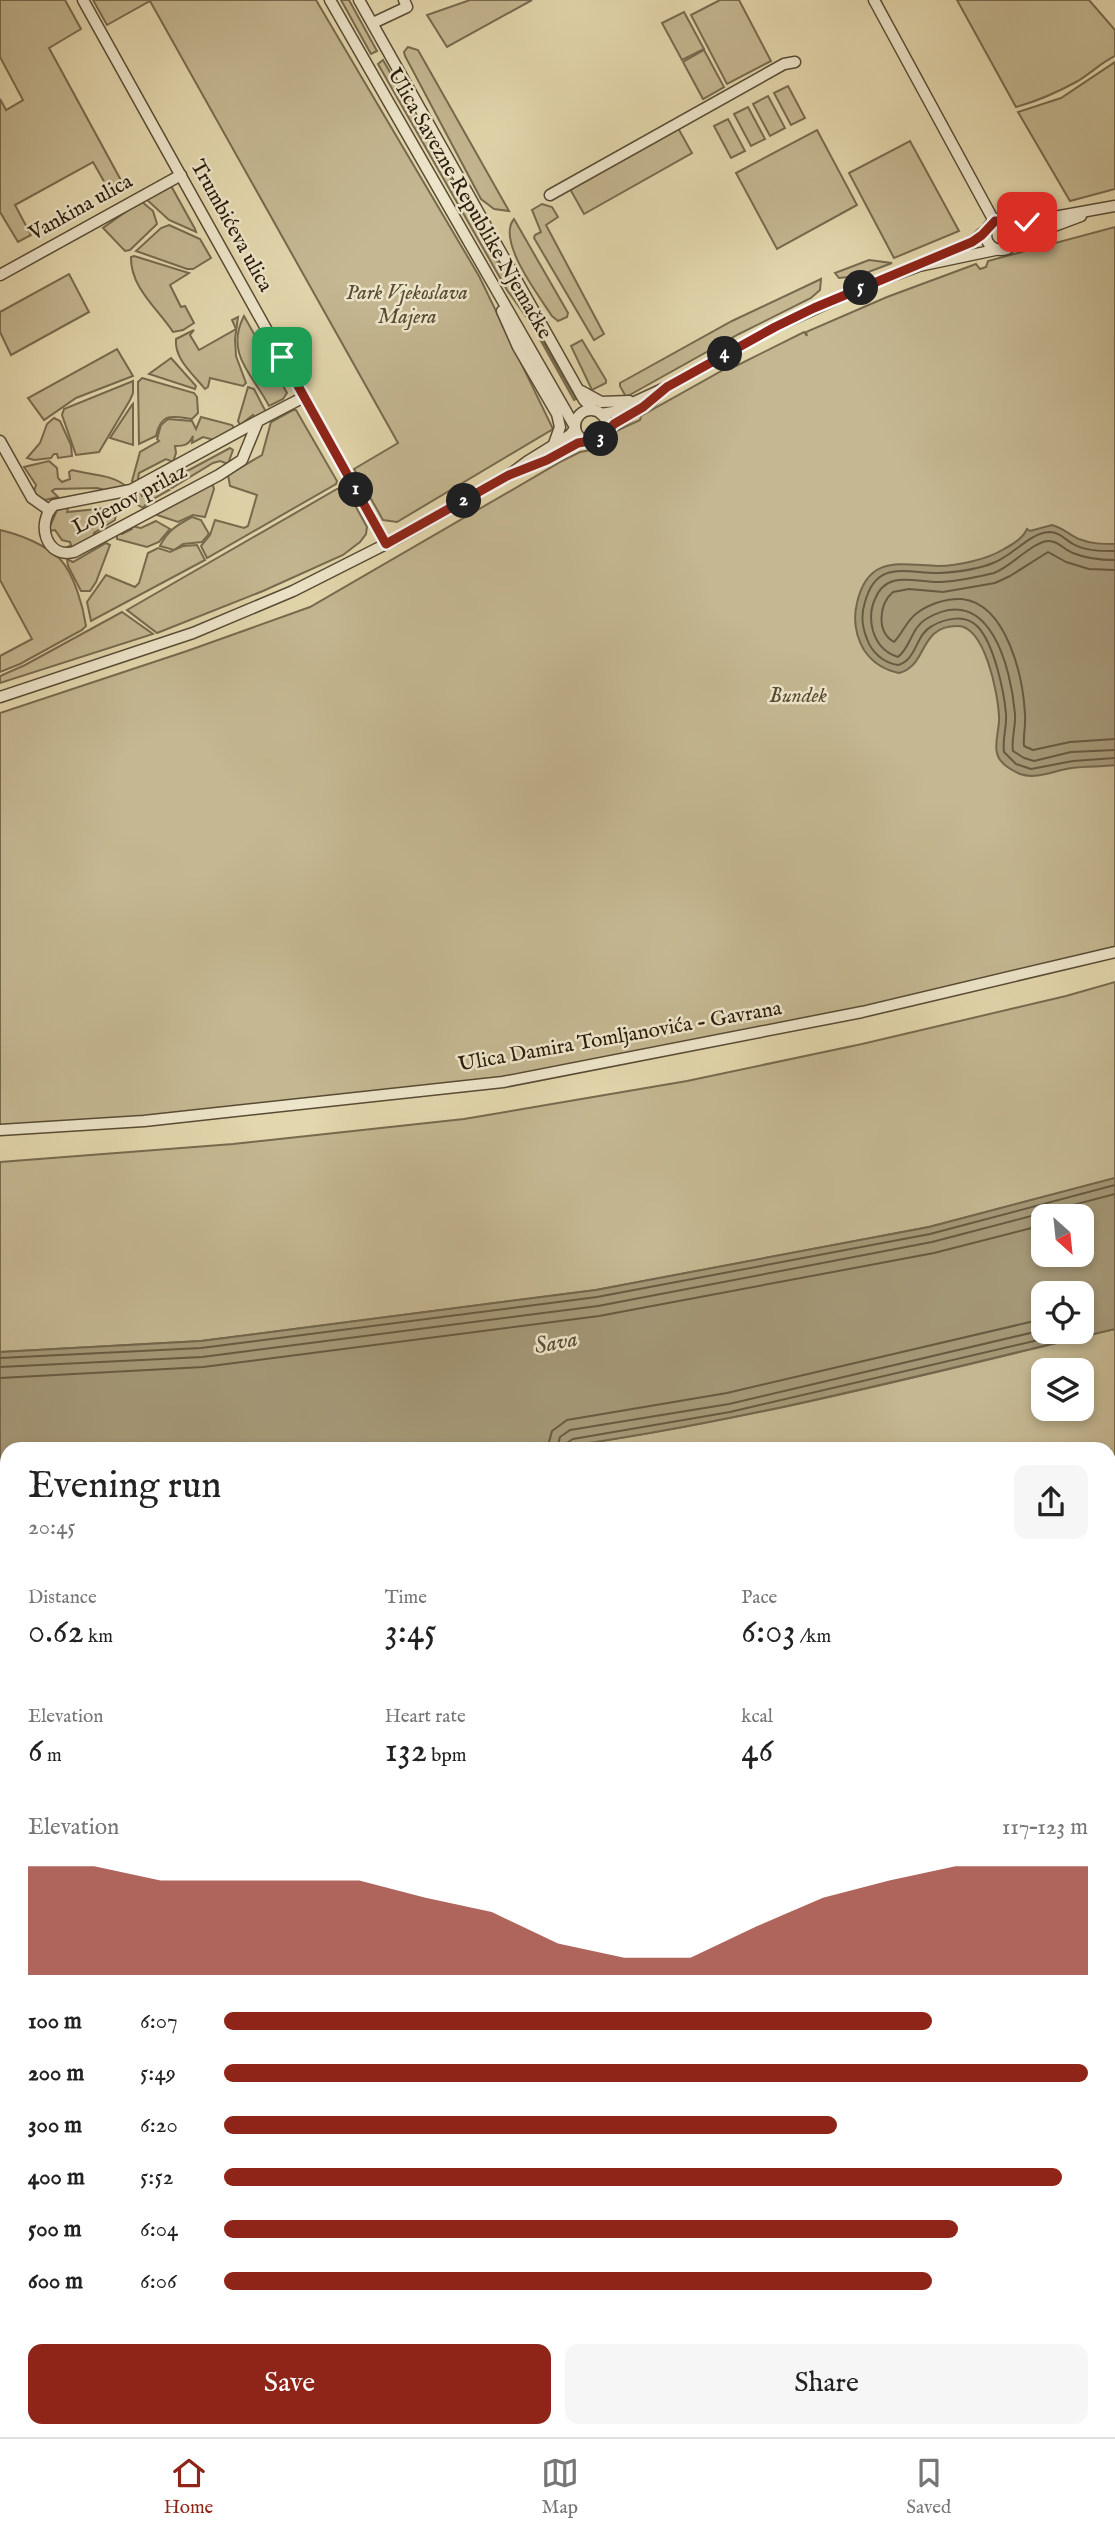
<!DOCTYPE html>
<meta charset="utf-8">
<style>
body{margin:0;font-family:"IM FELL English",serif;background:#f6f6f6;color:#222;height:100vh;display:flex;flex-direction:column;font-size:26px;white-space:nowrap}
*{box-sizing:border-box;margin:0}
p{font-size:23px;color:#767676}
.icon{flex:none;width:38px;height:38px;fill:none;stroke:currentColor;stroke-width:2;stroke-linecap:round;stroke-linejoin:round}
.map{position:relative;flex:1;overflow:hidden}
.sheet{position:absolute;left:0px;top:1442px;width:1116px;height:996px;display:flex;flex-direction:column;background:#fff;border-radius:21px 21px 0 0;box-shadow:0 4px 10px #0003}
.sheet>*{flex:none}
.needle{width:46px;rotate:153deg}
.tools{position:absolute;left:1031px;top:1204px;display:grid;gap:14px}
.tools a{display:grid;place-items:center;width:63px;height:63px;border-radius:14px;background:#fff;box-shadow:0 4px 10px #0003;font-size:35px}
.pin{position:absolute;display:grid;place-items:center;width:60px;height:60px;color:#fff;margin:-30px;border-radius:14px;box-shadow:0 4px 10px #0006}
.km{position:absolute;width:35px;height:35px;margin:-18px;border-radius:50%;background:#222;color:#fff;font-size:19px;line-height:35px;text-align:center}
.round{display:grid;place-items:center;flex:none;width:74px;height:74px;border-radius:14px;background:#f6f6f6}
.overview{display:flex;align-items:center;justify-content:space-between;height:119px;padding:0 28px}
h1{font-size:38px;font-weight:600;line-height:52px}
.figures{display:grid;grid-template-columns:repeat(3,1fr);gap:10px;height:119px;padding:7px 28px}
.figures div{display:grid;align-content:center}
.figures b{font-size:35px;font-weight:600}
.figures small{font-size:19px;font-weight:400}
.figures p{font-size:19px}
.chart{height:196px;padding:14px 28px}
.chart p{display:flex;justify-content:space-between}
.chart svg{width:100%;height:126px;margin-top:7px;fill:#8f2418;opacity:.7}
.button{display:flex;gap:14px;margin-top:auto;padding:14px 28px}
.button a{flex:1;height:80px;border-radius:14px;background:#8f2418;color:#fff;font-size:28px;font-weight:600;line-height:80px;text-align:center}
.button a+a{background:#f6f6f6;color:#222}
ul{padding:0 28px;list-style:none;font-size:23px}
li{display:grid;grid-template-columns:112px 84px 1fr;align-items:center;height:52px}
li i{height:18px;border-radius:9px;background:#8f2418}
.tab-bar{display:flex;justify-content:space-around;align-items:center;height:98px;border-top:2px solid #e0e0e0;background:#fff;font-size:19px;color:#767676}
.tab-bar a{display:grid;justify-items:center;gap:4px}
.tab-bar .selected{color:#8f2418}
.map>svg:first-child{display:block}
.green{fill:#c4b791;stroke:#776a4e;stroke-width:2;fill-rule:evenodd}
.water{fill:#a49776;stroke:#73664b;stroke-width:2;fill-rule:evenodd}
.lines{fill:none;stroke-linecap:round;stroke-linejoin:round}
.shore{stroke:#675a40;stroke-width:2}
.minor-casing{stroke:#584b34;stroke-width:13}
.minor{stroke:#ede5ca;stroke-width:10}
.route-casing{stroke:#fff;stroke-width:14}
.route{stroke:#8f2418;stroke-width:9}
.labels{text-anchor:middle;dominant-baseline:central;stroke-width:5;stroke-linejoin:round;paint-order:stroke}
.street-label{font-size:21px;fill:#2a1c0b;stroke:#ede5ca}
.park-label{font-size:21px;font-style:italic;fill:#584a33;stroke:#ede5ca}
.water-label{font-size:23px;font-style:italic;fill:#5b4d36;stroke:#ede5ca}
</style>
<div class="map">
<svg width="1115" height="2437" viewBox="0 0 1115 2437">
<rect width="100%" height="100%" fill="#e3d7ad"/>
<filter id="stains"><feTurbulence type="fractalNoise" baseFrequency=".00286" numOctaves="4"/><feColorMatrix values="0 0 0 0 .2 0 0 0 0 .09 0 0 0 0 .02 0 0 0 .5 -.17"/></filter>
<radialGradient id="worn" r=".72"><stop offset=".6" stop-color="#630" stop-opacity="0"/><stop offset="1" stop-color="#630" stop-opacity=".3"/></radialGradient>
<g class="green">
<polygon points="0,0 65,0 81,29 49,48 123,184 110,192 93,162 15,205 31,235 18,242 0,212 0,99 6,110 23,100 0,57"/>
<polygon points="93,0 316,0 479,276 553,429 397,522 383,520 354,469 398,443 150,1 107,25"/>
<polygon points="341,0 349,0 377,51 371,54"/>
<polygon points="470,0 532,0 447,47 427,15"/>
<polygon points="720,0 739,0 771,61 727,84 691,15"/>
<path d="M957 0H1089L1115 30V56C1101 63 1091 73 1078 81 1058 92 1038 101 1016 107Z"/>
<polygon points="684,12 704,49 682,60 662,23"/>
<polygon points="408,47 418,50 509,211 494,209 481,199 405,56 404,52"/>
<polygon points="704,50 724,87 703,99 683,62"/>
<polygon points="383,60 576,399 574,400 532,325 507,290 378,64"/>
<polygon points="1115,62 1115,189 1070,201 1018,112 1061,98"/>
<polygon points="788,86 805,118 791,125 774,93"/>
<polygon points="768,96 785,128 770,136 753,104"/>
<polygon points="748,107 765,139 751,146 734,114"/>
<polygon points="728,119 745,151 731,158 714,126"/>
<polygon points="678,128 692,153 584,214 570,189"/>
<polygon points="817,130 857,205 777,249 736,173"/>
<polygon points="910,141 959,231 894,258 849,173"/>
<polygon points="170,184 195,229 196,232 169,220 146,199"/>
<polygon points="141,201 153,211 157,224 130,250 125,251 103,228"/>
<polygon points="542,204 552,207 558,217 546,225 604,334 594,340 534,238 535,235 541,232 532,210"/>
<path d="M514 219 568 313 567 317 558 321 552 316C539 296 496 240 514 219Z"/>
<polygon points="169,225 200,239 211,258 193,269 187,269 136,251 161,228"/>
<polygon points="1115,227 1115,947 867,1009 516,1078 236,1110 0,1126 0,713 187,651 310,607 562,461 580,452 602,448 614,432 640,420 641,416 725,369 736,366 804,332 807,336 806,332 887,297 976,264 980,269 986,267 988,261"/>
<path d="M134 256 189 273 170 285 181 307 185 306 194 323 183 330 173 332C158 309 130 287 131 257Z"/>
<polygon points="869,260 892,263 858,276 839,278 835,273"/>
<polygon points="69,274 89,312 11,355 0,332 0,312"/>
<polygon points="821,279 820,290 811,298 739,334 626,397 620,386 620,383 732,321"/>
<path d="M244 316 287 393 283 399 269 406C254 376 224 354 244 316Z"/>
<path d="M238 317 235 339 236 356 246 383 243 386 210 378 208 387 205 389C193 374 174 359 176 339L194 330 190 335 199 350 236 329 232 320Z"/>
<polygon points="582,340 606,380 606,383 592,390 571,346"/>
<polygon points="117,349 133,376 76,398 44,420 28,398"/>
<polygon points="171,358 196,386 195,389 149,374"/>
<path d="M142 378 194 393 197 397 198 413 192 419C172 416 161 412 156 436L139 444 138 382Z"/>
<polygon points="133,381 133,393 130,400 99,452 76,455 62,415 64,409"/>
<polygon points="248,387 254,389 266,412 255,418 253,415 240,425 238,421"/>
<polygon points="133,404 133,445 110,438 132,405"/>
<polygon points="293,410 296,410 337,481 336,484 207,558 201,546 210,535 215,520 244,528 248,526 257,495 230,486 228,475 262,455 271,422"/>
<path d="M201 417 232 425 234 428 214 440 203 437 192 443 193 436C189 445 184 446 175 446L176 453 173 462 166 459 139 473 138 478 142 481 135 483 132 481 140 452 159 441 157 439 161 425 168 419 192 421 196 429Z"/>
<polygon points="54,418 60,421 71,445 72,456 58,458 57,454 54,454 51,458 34,460 27,458 40,443 47,424"/>
<polygon points="230,448 233,450 228,464 220,461 213,463 172,488 161,485"/>
<path d="M49 461 57 468 58 478 62 482 70 479 69 472 72 470C90 475 114 474 128 488L113 492 97 488 55 489 52 491 58 497 45 500 37 498 34 491 36 485 24 467Z"/>
<polygon points="212,482 214,489 205,517 193,515 178,522 154,514"/>
<polygon points="158,487 169,490 148,502 143,508 125,497 130,494 132,496 140,490 142,496"/>
<polygon points="345,487 367,527 366,534 360,542 343,555 263,591 157,633 127,610 337,489"/>
<polygon points="69,504 67,512 117,507 115,520 94,533 95,539 82,546 64,549 71,545 70,542 62,540 55,530 48,531 57,510"/>
<path d="M192 517 201 520 209 534 202 542 183 544 174 550 160 546C167 531 177 525 192 517Z"/>
<polygon points="156,521 170,529 159,542 147,547 117,539 117,534 120,532 122,534 132,529 131,526 141,528"/>
<path d="M0 530C19 534 46 545 60 559 74 574 83 606 86 626L82 630 20 664 0 672V656L32 639 0 580Z"/>
<polygon points="106,543 110,545 96,582 90,591 81,591 68,566 67,559 73,562"/>
<polygon points="197,545 205,560 91,621 87,602 106,575 135,587 139,583 148,553 158,548 170,552 183,546"/>
<polygon points="122,612 153,634 0,683 0,676 25,665"/>
<polygon points="1115,982 1115,1178 929,1227 596,1290 201,1341 0,1352 0,1162 233,1144 464,1119 687,1081 862,1044 1066,996"/>
<path d="M1115 1329V1466L1110 1467V1449H548C740 1423 927 1374 1115 1329ZM1043 1370H1082V1409H1043Z"/>
<rect x="0" y="1506" width="7" height="122"/>
<polygon points="7,1654 7,1920 0,1903 0,1655"/>
<polygon points="1115,1726 1115,1791 1110,1793 1110,1728"/>
<polygon points="1110,1824 1115,1836 1115,2009 1110,2013"/>
<polygon points="0,1916 7,1933 7,2056 0,2059"/>
<polygon points="7,2135 7,2281 0,2276 0,2139"/>
</g>
<g class="water">
<path d="M1052 525C1063 528 1070 535 1079 539 1091 544 1103 544 1115 544V765C1101 767 1087 766 1072 768 1055 770 1037 780 1020 774 1011 770 999 763 997 753 994 742 1000 728 999 716 998 694 985 625 957 626 918 626 928 666 899 673 884 670 872 662 864 650 856 636 853 619 857 603 868 554 901 565 938 566 958 566 988 559 1004 549 1014 544 1023 538 1027 529L1030 531Z"/>
<path d="M1115 1178V1329C927 1373 740 1423 548 1449H7V1506H0V1352L201 1341 596 1290 929 1227ZM1043 1216H1082V1255H1043ZM1043 1293H1082V1332H1043Z"/>
</g>
<g class="lines">
<g class="shore">
<path d="M1115 551C1101 551 1085 551 1073 544 1064 539 1060 532 1049 532 1029 533 1013 556 993 563 979 569 956 572 940 573 908 574 877 558 865 602 861 614 862 627 867 639 872 653 884 663 898 665 917 660 915 635 932 626 946 618 966 614 978 627 994 644 1004 691 1006 714 1007 727 1002 740 1004 752L1016 764 1031 769 1073 761 1115 758"/>
<path d="M1115 560C1100 560 1087 559 1073 553 1064 550 1059 541 1049 541 1033 541 1011 567 994 573 978 577 957 581 941 582 916 583 887 569 875 599 870 610 870 620 873 631 877 644 885 653 898 657 911 647 911 628 926 619 990 581 1011 668 1015 714 1016 726 1011 739 1013 751L1024 758 1034 761 1071 752 1115 750"/>
<path d="M1115 570 1089 569 1066 562 1048 552 1010 576 995 583 943 592 909 589 893 592C879 604 876 632 894 642 903 633 906 621 917 613 929 604 947 598 962 599 1007 604 1023 677 1025 714 1026 725 1023 736 1024 746L1033 750 1070 742 1115 739"/>
<polyline points="0,1358 201,1348 597,1297 930,1234 1115,1185"/>
<polyline points="0,1367 202,1357 598,1306 932,1242 1115,1194"/>
<polyline points="0,1378 203,1367 599,1316 934,1253 1043,1225"/>
<polyline points="547,1449 552,1431 567,1420 727,1393 1043,1319"/>
<polyline points="557,1449 560,1437 570,1430 729,1404 1043,1330"/>
<polyline points="566,1449 568,1442 573,1439 730,1412 1073,1332"/>
</g>
<defs>
<g id="minor">
<polyline points="83,0 386,544"/>
<polyline points="330,0 575,427"/>
<polyline points="359,0 584,400 594,410"/>
<polyline points="874,0 994,221"/>
<polyline points="373,23 407,7 404,0"/>
<polyline points="550,195 784,64 795,62"/>
<circle cx="1001" cy="235" r="15"/>
<polyline points="1009,222 1021,223 1115,206"/>
<polyline points="1014,245 1025,237 1081,216"/>
<polyline points="927,261 972,242 986,230"/>
<polyline points="0,275 181,175"/>
<polyline points="502,311 518,347 557,414 560,427 554,444"/>
<polyline points="581,391 601,402 629,401"/>
<circle cx="591" cy="426" r="16"/>
<polyline points="601,414 613,412 667,387 775,327 865,286 919,266 995,250"/>
<path d="M258 421 131 490 54 505C36 522 45 559 74 552L219 475 242 460 258 421 304 397"/>
<polyline points="606,431 652,401 663,390"/>
<polyline points="0,441 32,498 49,510"/>
<polyline points="522,470 578,443 587,442"/>
<polyline points="0,697 193,633 293,591 394,540 509,475 528,461 570,435 575,429"/>
<polyline points="0,1130 144,1121 503,1082 862,1012 1115,952"/>
<polyline points="1110,1517 1115,1515"/>
<polyline points="1110,1637 1115,1636"/>
<polyline points="1110,1802 1115,1799"/>
<polyline points="1110,1817 1115,1814"/>
<polyline points="1110,2019 1115,2016"/>
<polyline points="1110,2097 1115,2094"/>
<polyline points="0,2114 7,2111"/>
<polyline points="0,2296 7,2301"/>
<polyline points="1110,2336 1115,2332"/>
<polyline points="198,2431 206,2437"/>
<polyline points="826,2431 829,2437"/>
<polyline points="360,2432 362,2437"/>
<polyline points="221,2437 228,2431"/>
<polyline points="675,2437 689,2431"/>
<polyline points="941,2437 951,2431"/>
</g>
</defs>
<use href="#minor" class="minor-casing"/>
<use href="#minor" class="minor"/>
</g>
<g class="lines">
<defs>
<polyline id="route" points="282,357 386,544 509,475 547,460 578,443 601,439 614,424 643,407 667,387 775,327 814,308 972,242 982,235 995,221 1027,222"/>
</defs>
<use href="#route" class="route-casing"/>
<use href="#route" class="route"/>
</g>
<g class="labels">
<g class="street-label">
<text transform="translate(469 204) rotate(60)">Ulica Savezne Republike Njemačke</text>
<text transform="translate(81 208) rotate(-29)">Vankina ulica</text>
<text transform="translate(231 226) rotate(61)">Trumbićeva ulica</text>
<text transform="translate(130 500) rotate(-28)">Lojenov prilaz</text>
<text transform="translate(620 1037) rotate(-10)">Ulica Damira Tomljanovića - Gavrana</text>
</g>
<g class="park-label">
<text x="407" y="293">Park Vjekoslava<tspan x="407" dy="24">Majera</tspan></text>
<text x="798" y="696">Bundek</text>
</g>
<g class="water-label">
<text transform="translate(556 1343) rotate(-11)">Sava</text>
</g>
</g>
<rect width="100%" height="100%" filter="url(#stains)"/>
<rect width="100%" height="100%" fill="url(#worn)"/>
</svg>
<div class="tools">
<a><svg class="needle" viewBox="-14 -14 28 28"><path d="M0-13l5 13h-10z" fill="#e53935"/><path d="M0 13l5-13h-10z" fill="#767676"/></svg></a>
<a><svg class="icon" aria-label="locate" viewBox="0 0 24 24"><circle cx="12" cy="12" r="6"/><path d="M12 2v4M12 18v4M2 12h4M18 12h4"/></svg></a>
<a><svg class="icon" aria-label="layers" viewBox="0 0 24 24"><path d="M12 4l9 5-9 5-9-5zM3 14l9 5 9-5"/></svg></a>
</div>
<div class="pin" style="left:282px;top:357px;background:#1e9e55"><svg class="icon" aria-label="arrive" viewBox="0 0 24 24"><path d="M6 21V4h12l-3 4 3 4H6"/></svg></div>
<div class="pin" style="left:1027px;top:222px;background:#d93025"><svg class="icon" aria-label="check" viewBox="0 0 24 24"><path d="M5 12l5 5 9-10"/></svg></div>
<b class="km" style="left:356px;top:490px">1</b>
<b class="km" style="left:464px;top:501px">2</b>
<b class="km" style="left:601px;top:439px">3</b>
<b class="km" style="left:725px;top:354px">4</b>
<b class="km" style="left:861px;top:288px">5</b>
<section class="sheet">
<div class="overview"><div><h1>Evening run</h1><p>20:45</p></div><a class="round"><svg class="icon" aria-label="share" viewBox="0 0 24 24"><path d="M12 15V3M7 8l5-5 5 5M5 13v7h14v-7"/></svg></a></div>
<div class="figures">
<div><p>Distance</p><b>0.62<small> km</small></b></div>
<div><p>Time</p><b>3:45</b></div>
<div><p>Pace</p><b>6:03<small> /km</small></b></div>
</div>
<div class="figures">
<div><p>Elevation</p><b>6<small> m</small></b></div>
<div><p>Heart rate</p><b>132<small> bpm</small></b></div>
<div><p>kcal</p><b>46</b></div>
</div>
<div class="chart"><p><span>Elevation</span>117–123 m</p>
<svg viewBox="0 0 160 44" preserveAspectRatio="none"><path d="M0 44V6L10 6L20 11L30 11L40 11L50 11L60 17L70 22L80 33L90 38L100 38L110 27L120 17L130 11L140 6L150 6L160 6V44z"/></svg>
</div>
<ul>
<li><b>100 m</b>6:07<i style="width:82%"></i></li>
<li><b>200 m</b>5:49<i style="width:100%"></i></li>
<li><b>300 m</b>6:20<i style="width:71%"></i></li>
<li><b>400 m</b>5:52<i style="width:97%"></i></li>
<li><b>500 m</b>6:04<i style="width:85%"></i></li>
<li><b>600 m</b>6:06<i style="width:82%"></i></li>
</ul>
<div class="button"><a>Save</a><a>Share</a></div>
</section>
</div>
<nav class="tab-bar">
<a class="selected"><svg class="icon" aria-label="home" viewBox="0 0 24 24"><path d="M3 11l9-7 9 7M6 9v11h12V9"/></svg>Home</a>
<a><svg class="icon" aria-label="map" viewBox="0 0 24 24"><path d="M3 6l6-2 6 2 6-2v14l-6 2-6-2-6 2zM9 4v14M15 6v14"/></svg>Map</a>
<a><svg class="icon" aria-label="saved" viewBox="0 0 24 24"><path d="M7 4h10v16l-5-4-5 4z"/></svg>Saved</a>
</nav>
